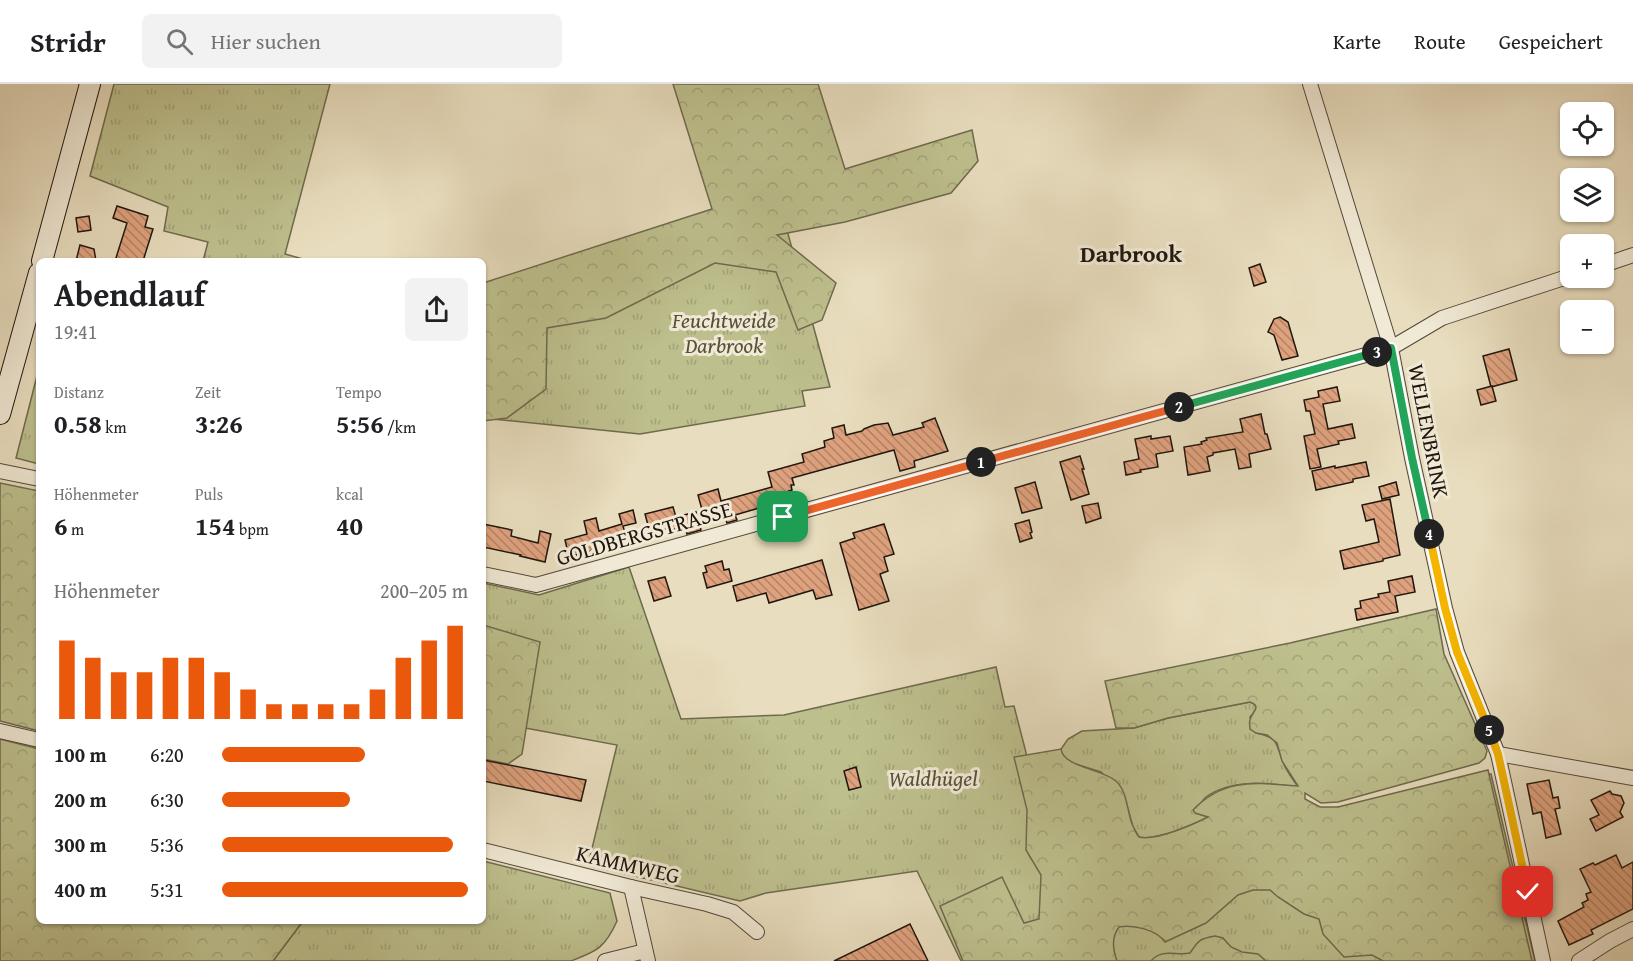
<!DOCTYPE html>
<html lang="de">
<meta charset="utf-8">
<style>
body{margin:0;font-family:"Gentium Book Plus",serif;background:#f2f2f2;color:#202124;height:100vh;display:flex;flex-direction:column;font-size:22px;white-space:nowrap}
*{box-sizing:border-box;margin:0}
p{font-size:20px;color:#757577}
.icon{flex:none;width:33px;height:33px;fill:none;stroke:currentColor;stroke-width:2;stroke-linecap:round;stroke-linejoin:round}
.map{position:relative;flex:1;overflow:hidden}
.side{position:absolute;left:36px;top:174px;width:450px;height:666px;display:flex;flex-direction:column;background:#fff;border-radius:9px;box-shadow:0 2px 4px #0004}
.side>*{flex:none}
.controls{position:absolute;left:1560px;top:18px;display:grid;gap:12px}
.controls a{display:grid;place-items:center;width:54px;height:54px;border-radius:9px;background:#fff;box-shadow:0 2px 4px #0004;font-size:30px}
.pin{position:absolute;display:grid;place-items:center;width:51px;height:51px;color:#fff;margin:-26px;border-radius:12px;box-shadow:0 3px 9px #0006}
.km{position:absolute;width:30px;height:30px;margin:-15px;border-radius:50%;background:#222;color:#fff;font-size:16px;line-height:30px;text-align:center}
.round{display:grid;place-items:center;flex:none;width:63px;height:63px;border-radius:9px;background:#f2f2f2}
.summary{display:flex;align-items:center;justify-content:space-between;height:102px;padding:0 18px}
h1{font-size:33px;font-weight:800;line-height:45px}
.stats{display:grid;grid-template-columns:repeat(3,1fr);gap:9px;height:102px;padding:6px 18px}
.stats div{display:grid;align-content:center}
.stats b{font-size:26px;font-weight:800}
.stats small{font-size:16px;font-weight:400}
.stats p{font-size:16px}
.chart{height:168px;padding:12px 18px}
.chart p{display:flex;justify-content:space-between}
.chart svg{width:100%;height:108px;margin-top:6px;stroke:#ea580c;stroke-width:6}
ul{padding:0 18px;list-style:none;font-size:20px}
li{display:grid;grid-template-columns:96px 72px 1fr;align-items:center;height:45px}
li i{height:15px;border-radius:8px;background:#ea580c}
header{display:flex;align-items:center;gap:36px;box-sizing:border-box;height:84px;padding:0 30px;background:#fff;border-bottom:2px solid #e0e0e0}
header strong{font-size:28px}
nav{display:flex;gap:33px;margin-inline-start:auto;font-size:21px}
.search{width:420px;height:54px;background:#f2f2f2;display:flex;align-items:center;gap:15px;box-sizing:border-box;padding:0 21px;border-radius:9px;color:#757577;font-size:22px}
.map>svg:first-child{display:block}
.grass{fill:url(#grass-tufts);stroke:#6e6a4e;stroke-width:1.5}
.forest{fill:url(#forest-crowns);stroke:#6e6a4e;stroke-width:1.5}
.building{fill:url(#building-back-hatch);stroke:#20160e;stroke-width:1.5}
.lines{fill:none;stroke-linecap:round;stroke-linejoin:round}
.street-casing{stroke:#52483a;stroke-width:16}
.secondary-casing{stroke:#20160e;stroke-width:22}
.street{stroke:#f0e9d5;stroke-width:14}
.secondary{stroke:#f0e9d5;stroke-width:20}
.split-1-casing{stroke:#fff;stroke-width:12}
.split-2-casing{stroke:#fff;stroke-width:12}
.split-3-casing{stroke:#fff;stroke-width:12}
.split-4-casing{stroke:#fff;stroke-width:12}
.split-5-casing{stroke:#fff;stroke-width:12}
.split-6-casing{stroke:#fff;stroke-width:12}
.split-1{stroke:#f0652b;stroke-width:8}
.split-2{stroke:#f0652b;stroke-width:8}
.split-3{stroke:#22a559;stroke-width:8}
.split-4{stroke:#22a559;stroke-width:8}
.split-5{stroke:#f5b400;stroke-width:8}
.split-6{stroke:#f5b400;stroke-width:8}
.labels{text-anchor:middle;dominant-baseline:central;stroke-width:6;stroke-linejoin:round;paint-order:stroke}
.park-label{font-size:22px;font-style:italic;fill:#57513a;stroke:#f0e9d5}
.street-label{font-size:22px;fill:#20160e;stroke:#f0e9d5}
.neighbourhood-label{font-size:24px;font-weight:bold;fill:#20160e;stroke:#f0e9d5}
</style>
<header>
<strong>Stridr</strong>
<div class="search"><svg class="icon" aria-label="search" viewBox="0 0 24 24"><circle cx="10" cy="10" r="6"/><path d="M15 15l6 6"/></svg>Hier suchen</div>
<nav><a>Karte</a><a>Route</a><a>Gespeichert</a></nav>
</header>
<div class="map">
<svg width="1633" height="877" viewBox="0 0 1633 877">
<defs>
<pattern id="grass-tufts" width="24" height="20" patternUnits="userSpaceOnUse" patternTransform="scale(1.5)"><rect width="24" height="20" fill="#bdbf8d"/><path d="M3 7l-1-3M5 7V3M7 7l1-3M15 17l-1-3M17 17v-4M19 17l1-3" fill="none" stroke="#a2a378"/></pattern>
<pattern id="forest-crowns" width="20" height="18" patternUnits="userSpaceOnUse" patternTransform="scale(1.5)"><rect width="20" height="18" fill="#bdbf8d"/><path d="M2 6a3 3 0 1 1 6 0M12 15a3 3 0 1 1 6 0" fill="none" stroke="#a2a378"/></pattern>
<pattern id="building-back-hatch" width="6" height="6" patternUnits="userSpaceOnUse" patternTransform="scale(1.5)"><rect width="6" height="6" fill="#dfa27e"/><path d="M-1 5l2 2M0 0l6 6M5-1l2 2" fill="none" stroke="#b48366"/></pattern>
</defs>
<rect width="100%" height="100%" fill="#e8ddbe"/>
<filter id="stains"><feTurbulence type="fractalNoise" baseFrequency=".00333" numOctaves="4"/><feColorMatrix values="0 0 0 0 .2 0 0 0 0 .09 0 0 0 0 .02 0 0 0 .5 -.17"/></filter>
<radialGradient id="worn" r=".72"><stop offset=".6" stop-color="#630" stop-opacity="0"/><stop offset="1" stop-color="#630" stop-opacity=".3"/></radialGradient>
<g class="grass">
<polygon points="114,0 330,0 285,170 310,177 203,177 208,158 164,147 168,123 90,92"/>
<polygon points="785,139 830,303 802,307 805,322 640,350 483,334 549,208"/>
<polygon points="39,284 39,380 16,374"/>
<polygon points="629,483 681,635 784,631 996,583 1005,623 1014,622 1055,781 1312,729 1491,690 1535,877 961,877 917,787 766,809 740,817 588,781 617,661 520,643 483,639 483,499 539,511"/>
<path d="M1250 618C1260 621 1255 628 1250 633L1256 649C1280 654 1275 659 1283 678 1286 687 1293 695 1298 703 1269 699 1232 694 1206 713 1201 717 1199 724 1196 729L1209 733C1193 741 1156 757 1139 753L1133 743 1124 711 1101 688 1069 678 1061 669V665L1068 655 1082 647 1134 644 1168 634Z"/>
<path d="M483 777 610 809 617 837C605 864 597 867 571 877H273L303 837H483Z"/>
</g>
<g class="forest">
<polygon points="673,0 818,0 845,85 972,46 978,77 951,109 845,138 777,151 836,199 822,236 798,246 776,188 715,179 606,234 547,244 546,305 507,334 483,337 483,199 712,125"/>
<polygon points="0,399 39,407 39,647 0,637"/>
<path d="M1436 525 1444 570 1487 667 1485 674 1479 679 1338 718 1321 719 1305 709V715L1320 723H1338L1488 686 1532 877H1383L1372 871 1344 873 1323 850 1319 835 1304 830 1278 813 1270 806H1253L1238 811 1206 839 1165 858C1157 846 1133 840 1119 843 1111 854 1113 865 1117 877H963L940 822 1002 793 1024 839 1039 835 1041 791 1026 766 1027 726 1014 673 1061 665C1063 683 1102 685 1116 697 1127 707 1127 726 1132 740 1134 745 1136 749 1139 753 1156 757 1192 741 1208 733L1195 729 1193 726C1224 693 1257 699 1298 702L1282 677 1277 659 1267 651 1256 649 1250 645C1250 643 1249 638 1250 636 1251 628 1263 623 1250 618L1168 634 1134 644H1116L1105 597 1290 559Z"/>
<polygon points="483,541 540,558 522,670 508,680 483,675"/>
<polygon points="0,655 39,665 39,837 303,837 273,877 0,877"/>
<path d="M1215 852 1223 854 1231 863 1242 868 1258 870 1266 877H1151C1162 864 1176 872 1190 869 1199 856 1199 855 1215 852Z"/>
</g>
<g class="building">
<polygon points="117,122 148,132 145,143 153,145 143,177 115,177 127,139 113,134"/>
<polygon points="89,132 91,146 78,148 76,134"/>
<polygon points="80,161 94,165 96,177 76,177"/>
<polygon points="1260,180 1266,198 1254,202 1249,184"/>
<polygon points="1280,233 1288,238 1298,272 1282,276 1274,251 1268,248 1274,235"/>
<polygon points="1509,265 1517,296 1491,303 1483,272"/>
<polygon points="1492,302 1496,317 1481,321 1477,306"/>
<polygon points="1337,303 1340,317 1323,320 1328,345 1352,340 1355,354 1338,357 1339,360 1317,365 1321,383 1310,385 1304,352 1315,350 1310,327 1306,327 1304,316 1319,313 1318,307"/>
<polygon points="1261,330 1265,350 1267,350 1271,365 1249,370 1251,383 1239,385 1235,365 1213,369 1213,371 1207,373 1210,387 1188,391 1184,363 1202,360 1201,358 1207,356 1206,354 1243,348 1240,335"/>
<polygon points="935,334 948,367 914,377 915,383 900,387 894,366 792,394 794,401 791,401 792,406 783,409 786,422 761,429 759,424 735,431 737,436 727,439 723,427 704,433 698,411 718,405 721,417 772,403 768,388 804,378 802,370 825,363 824,357 834,354 832,344 844,341 846,351 862,347 864,345 874,341 888,339 893,351 924,343 922,339"/>
<polygon points="1151,352 1151,355 1170,352 1173,367 1156,370 1158,383 1140,386 1141,388 1126,391 1124,378 1139,375 1135,355"/>
<polygon points="1080,372 1084,385 1082,385 1089,410 1071,416 1060,378"/>
<polygon points="1366,378 1369,392 1353,395 1353,398 1316,406 1312,387 1335,382 1335,384"/>
<polygon points="1035,398 1042,424 1022,429 1015,404"/>
<polygon points="1396,398 1399,411 1382,415 1379,403"/>
<polygon points="1390,415 1400,471 1383,475 1383,477 1344,485 1340,467 1379,458 1374,435 1366,437 1362,421"/>
<polygon points="1098,419 1101,434 1086,439 1082,422"/>
<polygon points="673,423 676,433 696,428 701,446 687,450 685,442 672,446 667,443 663,448 651,452 645,430"/>
<polygon points="633,426 636,439 623,442 627,457 569,473 565,456 587,450 584,437 596,434 599,447 622,440 619,430"/>
<polygon points="1029,436 1032,448 1030,449 1032,454 1020,458 1015,440"/>
<polygon points="483,440 512,446 511,452 538,459 540,447 551,450 545,478 520,472 521,471 483,463"/>
<polygon points="884,440 894,470 884,473 888,487 880,490 889,517 859,526 840,459 855,454 853,449"/>
<polygon points="822,476 832,511 816,515 813,506 769,519 766,509 737,517 733,502"/>
<polygon points="722,477 724,486 729,485 732,497 707,504 703,489 707,488 705,482"/>
<polygon points="1412,492 1415,508 1395,512 1398,528 1357,536 1355,525 1361,524 1360,517 1379,513 1378,510 1390,508 1388,497"/>
<polygon points="665,493 671,512 654,517 648,497"/>
<polygon points="483,676 586,696 581,717 483,697"/>
<polygon points="856,683 861,703 849,706 844,687"/>
<polygon points="1549,696 1553,714 1558,713 1560,724 1555,725 1561,750 1546,754 1541,728 1533,730 1527,700"/>
<polygon points="1610,707 1612,710 1621,712 1624,719 1620,728 1623,733 1596,747 1590,735 1599,731 1591,716"/>
<polygon points="1616,771 1622,784 1633,778 1633,825 1591,846 1593,850 1569,861 1558,837 1584,823 1582,819 1588,816 1586,810 1591,808 1580,785 1593,779 1595,781"/>
<polygon points="910,840 928,877 834,877"/>
</g>
<g class="lines">
<defs>
<g id="street">
<polyline points="1310,0 1391,264 1412,374 1445,524 1457,568 1498,670 1543,877"/>
<polyline points="1604,181 1633,171"/>
<polyline points="0,387 39,395"/>
<polyline points="483,490 536,501 1391,264 1442,234 1570,192"/>
<polyline points="0,647 39,656"/>
<polyline points="1498,670 1633,694"/>
<polyline points="483,766 631,803 707,820 733,828 757,848"/>
<polyline points="631,803 648,877"/>
<polyline points="605,877 645,867"/>
<polyline points="1579,877 1610,857 1633,845"/>
</g>
<g id="secondary">
<polyline points="42,177 90,0"/>
<polyline points="0,330 39,189"/>
</g>
</defs>
<use href="#street" class="street-casing"/>
<use href="#secondary" class="secondary-casing"/>
<use href="#street" class="street"/>
<use href="#secondary" class="secondary"/>
</g>
<g class="lines">
<defs>
<polyline id="split-1" points="783,433 981,378"/>
<polyline id="split-2" points="981,378 1179,323"/>
<polyline id="split-3" points="1179,323 1377,268"/>
<polyline id="split-4" points="1377,268 1391,264 1412,374 1429,450"/>
<polyline id="split-5" points="1429,450 1445,524 1457,568 1489,646"/>
<polyline id="split-6" points="1489,646 1498,670 1528,808"/>
</defs>
<use href="#split-1" class="split-1-casing"/>
<use href="#split-2" class="split-2-casing"/>
<use href="#split-3" class="split-3-casing"/>
<use href="#split-4" class="split-4-casing"/>
<use href="#split-5" class="split-5-casing"/>
<use href="#split-6" class="split-6-casing"/>
<use href="#split-1" class="split-1"/>
<use href="#split-2" class="split-2"/>
<use href="#split-3" class="split-3"/>
<use href="#split-4" class="split-4"/>
<use href="#split-5" class="split-5"/>
<use href="#split-6" class="split-6"/>
</g>
<g class="labels">
<g class="park-label">
<text x="724" y="236">Feuchtweide<tspan x="724" dy="25">Darbrook</tspan></text>
<text x="933" y="694">Waldhügel</text>
</g>
<g class="street-label">
<text transform="translate(1429 347) rotate(79)">WELLENBRINK</text>
<text transform="translate(644 449) rotate(-16)">GOLDBERGSTRASSE</text>
<text transform="translate(628 780) rotate(13)">KAMMWEG</text>
</g>
<g class="neighbourhood-label">
<text x="1131" y="169">Darbrook</text>
</g>
</g>
<rect width="100%" height="100%" filter="url(#stains)"/>
<rect width="100%" height="100%" fill="url(#worn)"/>
</svg>
<div class="controls">
<a><svg class="icon" aria-label="locate" viewBox="0 0 24 24"><circle cx="12" cy="12" r="6"/><path d="M12 2v4M12 18v4M2 12h4M18 12h4"/></svg></a>
<a><svg class="icon" aria-label="layers" viewBox="0 0 24 24"><path d="M12 4l9 5-9 5-9-5zM3 14l9 5 9-5"/></svg></a>
<a>+</a>
<a>−</a>
</div>
<div class="pin" style="left:783px;top:433px;background:#1e9e55"><svg class="icon" aria-label="arrive" viewBox="0 0 24 24"><path d="M6 21V4h12l-3 4 3 4H6"/></svg></div>
<div class="pin" style="left:1528px;top:808px;background:#d93025"><svg class="icon" aria-label="check" viewBox="0 0 24 24"><path d="M5 12l5 5 9-10"/></svg></div>
<b class="km" style="left:981px;top:378px">1</b>
<b class="km" style="left:1179px;top:323px">2</b>
<b class="km" style="left:1377px;top:268px">3</b>
<b class="km" style="left:1429px;top:450px">4</b>
<b class="km" style="left:1489px;top:646px">5</b>
<section class="side">
<div class="summary"><div><h1>Abendlauf</h1><p>19:41</p></div><a class="round"><svg class="icon" aria-label="share" viewBox="0 0 24 24"><path d="M12 15V3M7 8l5-5 5 5M5 13v7h14v-7"/></svg></a></div>
<div class="stats">
<div><p>Distanz</p><b>0.58<small> km</small></b></div>
<div><p>Zeit</p><b>3:26</b></div>
<div><p>Tempo</p><b>5:56<small> /km</small></b></div>
</div>
<div class="stats">
<div><p>Höhenmeter</p><b>6<small> m</small></b></div>
<div><p>Puls</p><b>154<small> bpm</small></b></div>
<div><p>kcal</p><b>40</b></div>
</div>
<div class="chart"><p><span>Höhenmeter</span>200–205 m</p>
<svg viewBox="0 0 160 44" preserveAspectRatio="none"><path d="M5 44V12M15 44V19M25 44V25M35 44V25M45 44V19M55 44V19M65 44V25M75 44V32M85 44V38M95 44V38M105 44V38M115 44V38M125 44V32M135 44V19M145 44V12M155 44V6"/></svg>
</div>
<ul>
<li><b>100 m</b>6:20<i style="width:58%"></i></li>
<li><b>200 m</b>6:30<i style="width:52%"></i></li>
<li><b>300 m</b>5:36<i style="width:94%"></i></li>
<li><b>400 m</b>5:31<i style="width:100%"></i></li>
</ul>
</section>
</div>
